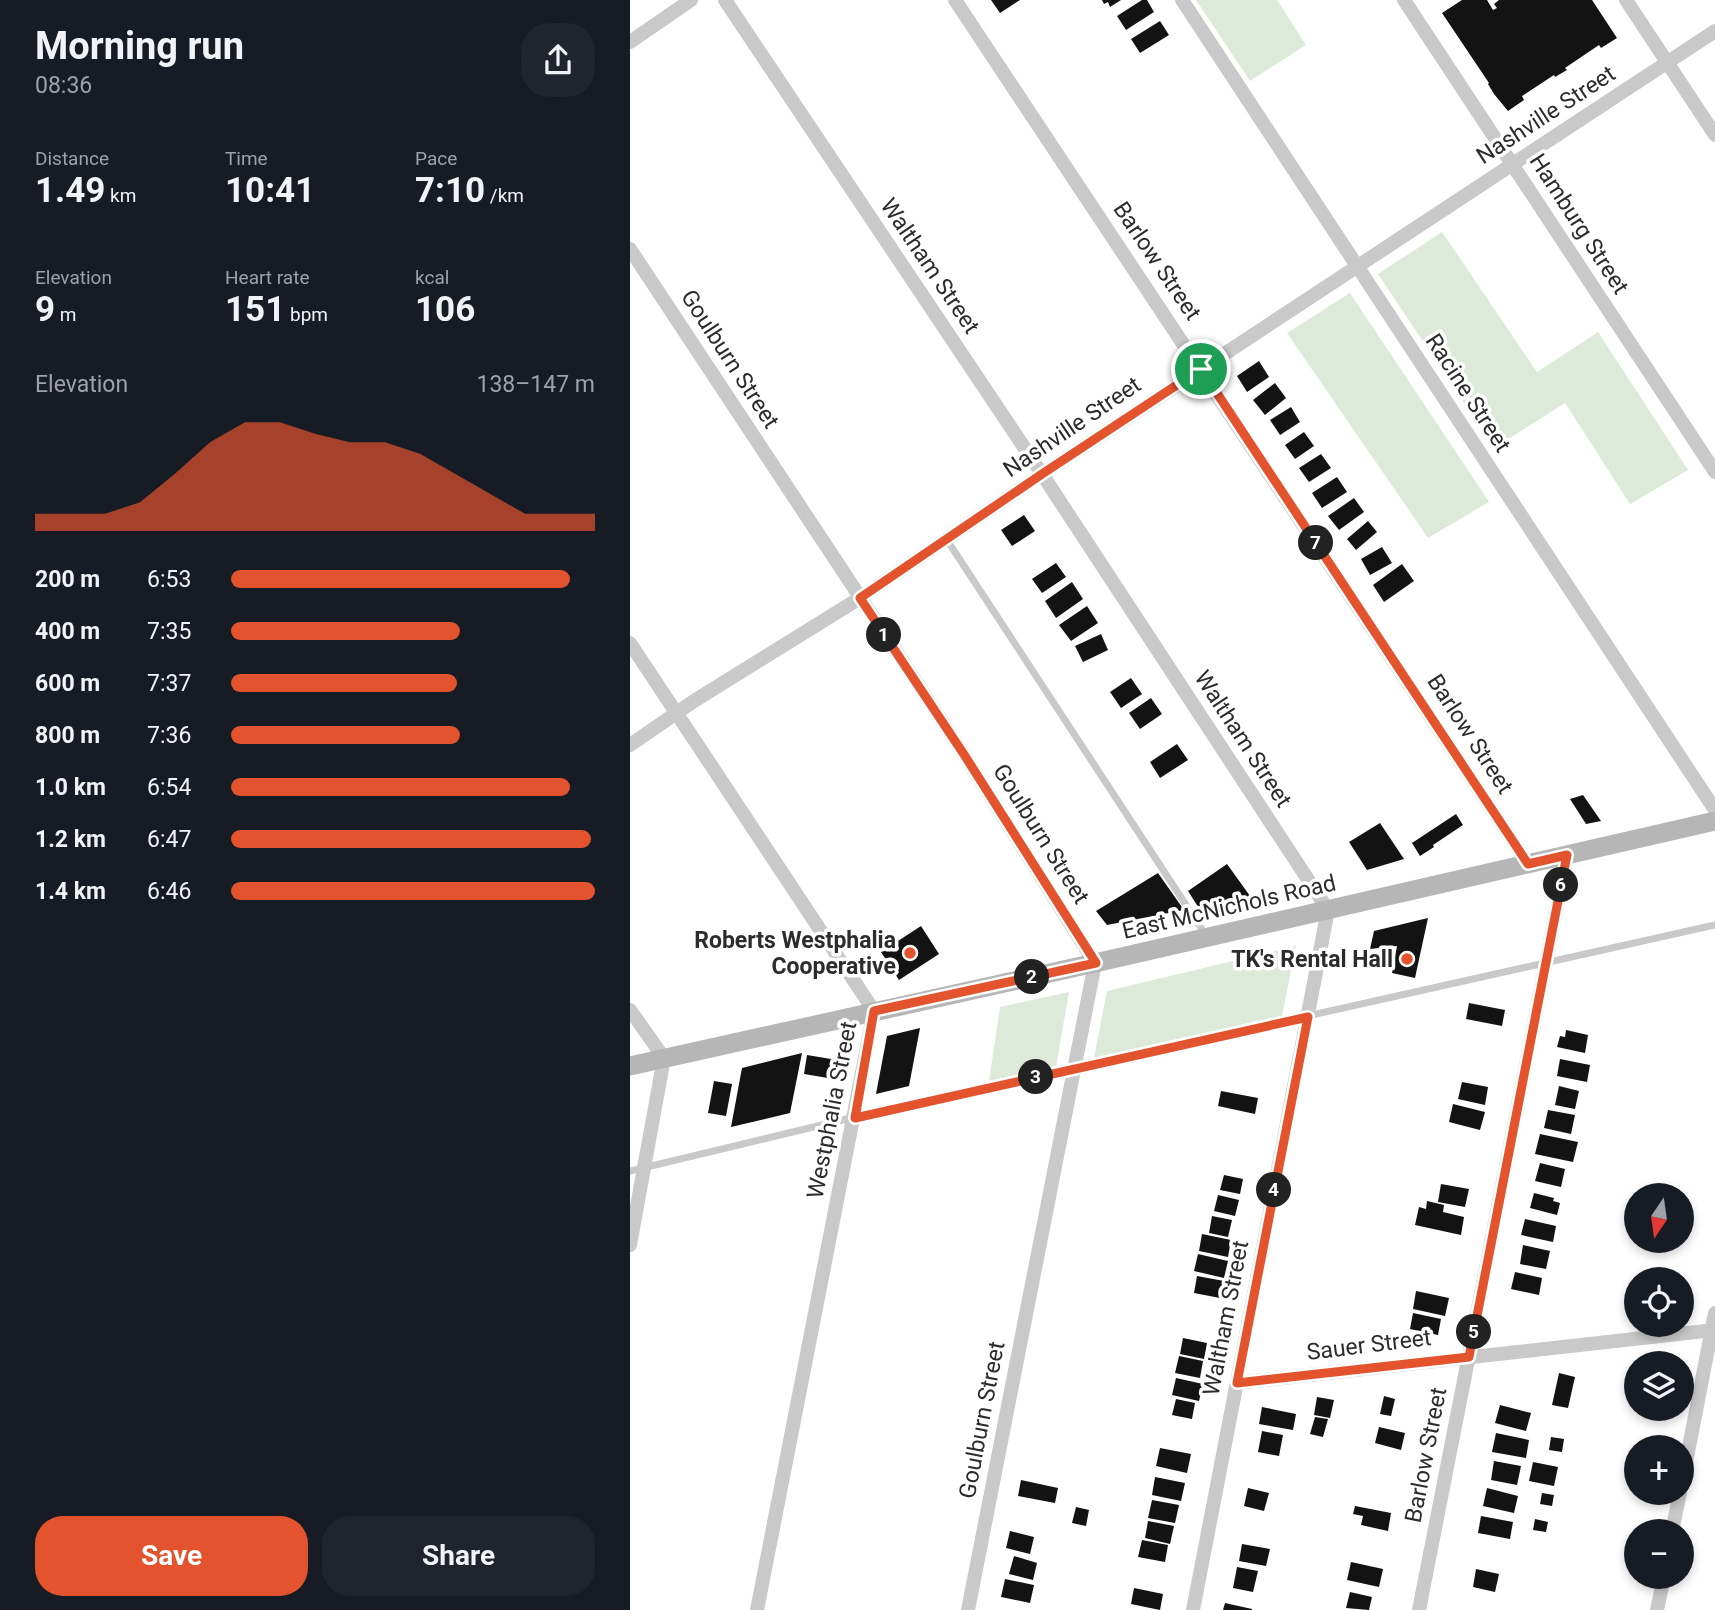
<!DOCTYPE html>
<meta charset="utf-8">
<style>
body{margin:0;font-family:Roboto,sans-serif;background:#20242c;color:#f1f3f6;height:100vh;display:flex;flex-direction:column;font-size:26px;white-space:nowrap}
*{box-sizing:border-box;margin:0}
p{font-size:23px;color:#9ea1a6}
.icon{flex:none;width:38px;height:38px;fill:none;stroke:currentColor;stroke-width:2;stroke-linecap:round;stroke-linejoin:round}
.map{position:relative;flex:1;overflow:hidden}
.panel{display:flex;flex-direction:column;background:#171b24;width:630px}
.panel>*{flex:none}
.needle{width:46px;rotate:193deg}
.tools{position:absolute;left:994px;top:1183px;display:grid;gap:14px}
.tools a{display:grid;place-items:center;width:70px;height:70px;border-radius:50%;background:#171b24;box-shadow:0 4px 10px #0003;font-size:35px}
.pin{position:absolute;display:grid;place-items:center;width:60px;height:60px;color:#fff;margin:-30px;border:4px solid #fff;border-radius:50%;box-shadow:0 2px 7px #0007}
.km{position:absolute;width:35px;height:35px;margin:-18px;border-radius:50%;background:#222;color:#fff;font-size:19px;line-height:35px;text-align:center}
.round{display:grid;place-items:center;flex:none;width:74px;height:74px;border-radius:28px;background:#20242c}
.summary{display:flex;align-items:center;justify-content:space-between;height:119px;padding:0 35px}
h1{font-size:38px;font-weight:700;line-height:52px}
.metrics{display:grid;grid-template-columns:repeat(3,1fr);gap:10px;height:119px;padding:7px 35px}
.metrics div{display:grid;align-content:center}
.metrics b{font-size:35px;font-weight:700}
.metrics small{font-size:19px;font-weight:400}
.metrics p{font-size:19px}
.chart{height:196px;padding:14px 35px}
.chart p{display:flex;justify-content:space-between}
.chart svg{width:100%;height:126px;margin-top:7px;fill:#e3532e;opacity:.7}
.button{display:flex;gap:14px;margin-top:auto;padding:14px 35px}
.button a{flex:1;height:80px;border-radius:28px;background:#e3532e;color:#fff;font-size:28px;font-weight:700;line-height:80px;text-align:center}
.button a+a{background:#20242c;color:#f1f3f6}
ul{padding:0 35px;list-style:none;font-size:23px}
li{display:grid;grid-template-columns:112px 84px 1fr;align-items:center;height:52px}
li i{height:18px;border-radius:9px;background:#e3532e}
main{display:flex;flex:1;min-height:0}
.map>svg:first-child{display:block}
.green{fill:#deead9}
.building{fill:#131313}
.lines{fill:none;stroke-linecap:round;stroke-linejoin:round}
.lane{stroke:#c9c9c9;stroke-width:7}
.street{stroke:#c9c9c9;stroke-width:14}
.secondary{stroke:#b6b6b6;stroke-width:19}
.route-casing{stroke:#fff;stroke-width:14}
.route{stroke:#e3532e;stroke-width:9}
.poi-dot{fill:#e3532e;stroke:#fff;stroke-width:2.5}
.labels{text-anchor:middle;dominant-baseline:central;stroke-width:7;stroke-linejoin:round;paint-order:stroke}
.street-label{font-size:23px;fill:#2c2c2c;stroke:#fff}
.poi-label{font-size:23px;font-weight:bold;fill:#2c2c2c;stroke:#fff;text-anchor:end}
</style>
<main>
<section class="panel">
<div class="summary"><div><h1>Morning run</h1><p>08:36</p></div><a class="round"><svg class="icon" aria-label="share" viewBox="0 0 24 24"><path d="M12 15V3M7 8l5-5 5 5M5 13v7h14v-7"/></svg></a></div>
<div class="metrics">
<div><p>Distance</p><b>1.49<small> km</small></b></div>
<div><p>Time</p><b>10:41</b></div>
<div><p>Pace</p><b>7:10<small> /km</small></b></div>
</div>
<div class="metrics">
<div><p>Elevation</p><b>9<small> m</small></b></div>
<div><p>Heart rate</p><b>151<small> bpm</small></b></div>
<div><p>kcal</p><b>106</b></div>
</div>
<div class="chart"><p><span>Elevation</span>138–147 m</p>
<svg viewBox="0 0 160 44" preserveAspectRatio="none"><path d="M0 44V38L10 38L20 38L30 34L40 24L50 13L60 6L70 6L80 10L90 13L100 13L110 17L120 24L130 31L140 38L150 38L160 38V44z"/></svg>
</div>
<ul>
<li><b>200 m</b>6:53<i style="width:93%"></i></li>
<li><b>400 m</b>7:35<i style="width:63%"></i></li>
<li><b>600 m</b>7:37<i style="width:62%"></i></li>
<li><b>800 m</b>7:36<i style="width:63%"></i></li>
<li><b>1.0 km</b>6:54<i style="width:93%"></i></li>
<li><b>1.2 km</b>6:47<i style="width:99%"></i></li>
<li><b>1.4 km</b>6:46<i style="width:100%"></i></li>
</ul>
<div class="button"><a>Save</a><a>Share</a></div>
</section>
<div class="map">
<svg width="1085" height="1610" viewBox="0 0 1085 1610">
<rect width="100%" height="100%" fill="#fff"/>
<g class="green">
<polygon points="566,0 647,0 676,45 620,81"/>
<polygon points="812,232 907,372 968,332 1058,470 1000,504 935,403 864,448 748,274"/>
<polygon points="720,293 859,502 798,538 657,333"/>
<polygon points="666,946 652,1016 464,1058 477,991"/>
<polygon points="439,992 426,1066 359,1081 370,1007"/>
</g>
<g class="building">
<polygon points="361,0 390,0 370,13"/>
<polygon points="472,0 491,0 480,7 478,2 474,4"/>
<polygon points="512,0 517,0 524,12 496,30 487,16"/>
<polygon points="832,0 857,0 863,10 867,8 864,4 869,0 962,0 987,38 971,48 969,45 935,68 937,70 925,77 924,75 892,96 894,100 878,111 864,94 858,84 859,83 812,13"/>
<polygon points="530,21 539,35 510,53 501,39"/>
<polygon points="629,361 639,377 617,392 607,376"/>
<polygon points="645,383 656,398 635,415 623,400"/>
<polygon points="661,407 670,422 650,435 640,420"/>
<polygon points="674,432 684,446 665,459 655,445"/>
<polygon points="691,454 701,468 679,482 669,468"/>
<polygon points="707,477 717,492 692,508 682,493"/>
<polygon points="724,498 734,512 709,530 698,516"/>
<polygon points="394,515 405,531 382,546 371,530"/>
<polygon points="738,521 747,532 726,550 717,539"/>
<polygon points="752,547 762,563 740,575 731,559"/>
<polygon points="426,563 436,577 412,593 402,579"/>
<polygon points="772,564 784,581 754,602 743,585"/>
<polygon points="442,582 453,599 426,618 415,601"/>
<polygon points="457,606 468,623 441,641 429,625"/>
<polygon points="471,634 478,650 453,662 445,646"/>
<polygon points="501,678 512,694 491,708 480,692"/>
<polygon points="521,698 532,714 510,729 499,713"/>
<polygon points="547,744 558,760 530,778 520,762"/>
<polygon points="953,795 971,821 956,824 940,799"/>
<polygon points="826,814 833,825 803,845 804,847 790,856 782,843"/>
<polygon points="750,823 774,859 737,870 719,842"/>
<polygon points="597,864 620,896 618,902 572,913 558,891"/>
<polygon points="528,873 554,910 477,925 466,911"/>
<polygon points="798,918 785,978 762,973 767,946 740,949 744,931"/>
<polygon points="291,926 309,954 269,980 251,952"/>
<polygon points="839,1003 875,1010 872,1026 836,1019"/>
<polygon points="290,1028 279,1086 246,1094 257,1036"/>
<polygon points="936,1030 958,1035 955,1053 927,1047 930,1036 935,1037"/>
<polygon points="172,1053 160,1113 101,1127 112,1068"/>
<polygon points="177,1055 213,1061 210,1080 174,1074"/>
<polygon points="930,1059 960,1065 957,1082 927,1076"/>
<polygon points="84,1081 102,1084 96,1116 78,1113"/>
<polygon points="832,1082 858,1087 855,1105 828,1099"/>
<polygon points="929,1086 949,1091 945,1109 925,1105"/>
<polygon points="591,1091 628,1098 625,1114 588,1106"/>
<polygon points="823,1104 855,1112 850,1130 819,1122"/>
<polygon points="918,1110 945,1115 941,1134 914,1128"/>
<polygon points="910,1134 948,1142 943,1162 905,1154"/>
<polygon points="910,1163 935,1169 931,1187 905,1181"/>
<polygon points="594,1175 613,1179 610,1194 590,1190"/>
<polygon points="811,1184 839,1189 835,1207 808,1202"/>
<polygon points="904,1193 924,1198 923,1201 930,1203 927,1215 900,1208"/>
<polygon points="588,1195 609,1200 605,1216 584,1211"/>
<polygon points="797,1201 814,1205 813,1212 834,1217 831,1235 785,1225 789,1207 796,1209"/>
<polygon points="582,1216 602,1220 598,1237 579,1233"/>
<polygon points="895,1219 926,1226 923,1242 891,1235"/>
<polygon points="572,1234 601,1240 598,1257 569,1251"/>
<polygon points="893,1245 920,1251 916,1269 890,1264"/>
<polygon points="568,1254 598,1261 594,1278 564,1271"/>
<polygon points="885,1272 912,1278 909,1295 881,1289"/>
<polygon points="567,1276 594,1281 590,1298 564,1293"/>
<polygon points="786,1291 819,1298 815,1316 783,1309"/>
<polygon points="783,1313 811,1319 808,1335 780,1329"/>
<polygon points="553,1338 577,1343 574,1359 550,1354"/>
<polygon points="549,1356 573,1361 570,1378 545,1373"/>
<polygon points="929,1373 945,1377 938,1408 922,1405"/>
<polygon points="546,1378 573,1384 569,1401 542,1395"/>
<polygon points="754,1396 765,1399 761,1416 750,1414"/>
<polygon points="687,1397 704,1400 700,1418 684,1415"/>
<polygon points="546,1399 565,1403 562,1419 542,1415"/>
<polygon points="870,1405 901,1413 896,1431 865,1423"/>
<polygon points="632,1407 666,1414 663,1430 629,1424"/>
<polygon points="685,1417 698,1419 693,1437 680,1434"/>
<polygon points="749,1427 775,1433 771,1450 745,1443"/>
<polygon points="632,1431 653,1435 649,1456 628,1452"/>
<polygon points="866,1433 899,1440 896,1458 862,1452"/>
<polygon points="921,1437 934,1439 932,1452 919,1450"/>
<polygon points="530,1448 561,1454 557,1473 526,1466"/>
<polygon points="864,1461 891,1466 887,1485 861,1480"/>
<polygon points="903,1462 928,1467 924,1486 899,1481"/>
<polygon points="525,1477 555,1483 551,1501 522,1495"/>
<polygon points="391,1480 428,1488 425,1503 388,1496"/>
<polygon points="618,1488 639,1493 634,1511 614,1506"/>
<polygon points="857,1488 888,1496 884,1513 853,1506"/>
<polygon points="912,1493 924,1495 922,1506 910,1504"/>
<polygon points="522,1500 549,1505 545,1523 518,1518"/>
<polygon points="725,1506 761,1513 758,1531 731,1525 733,1516 723,1514"/>
<polygon points="446,1507 459,1510 456,1526 442,1523"/>
<polygon points="851,1516 883,1522 880,1539 848,1533"/>
<polygon points="905,1519 918,1522 916,1532 903,1530"/>
<polygon points="518,1521 544,1526 540,1544 515,1538"/>
<polygon points="380,1531 404,1537 400,1554 376,1548"/>
<polygon points="512,1540 538,1545 535,1562 508,1557"/>
<polygon points="612,1544 640,1549 636,1566 609,1561"/>
<polygon points="384,1556 407,1563 403,1580 379,1574"/>
<polygon points="721,1562 753,1569 749,1587 717,1580"/>
<polygon points="607,1567 628,1571 623,1592 603,1588"/>
<polygon points="846,1569 869,1574 865,1592 843,1587"/>
<polygon points="375,1579 404,1585 400,1603 371,1597"/>
<polygon points="504,1588 533,1594 530,1610 501,1604"/>
<polygon points="720,1592 742,1597 739,1610 716,1608"/>
<polygon points="595,1603 622,1609 622,1610 593,1610"/>
</g>
<g class="lines">
<g class="lane">
<polyline points="317,540 577,937"/>
<polyline points="0,1171 225,1117 1085,925"/>
</g>
<g class="street">
<polyline points="95,0 412,474 698,910 563,1610"/>
<polyline points="325,0 898,864"/>
<polyline points="552,0 1085,810"/>
<polyline points="774,0 1085,472"/>
<polyline points="996,0 1085,135"/>
<polyline points="0,42 61,0"/>
<polyline points="0,249 335,756 465,963 338,1610"/>
<polyline points="0,643 244,1011 127,1610"/>
<polyline points="0,745 64,701 230,598 412,474 1085,31"/>
<polyline points="0,1010 34,1058 0,1245"/>
<polyline points="607,1383 1085,1330"/>
<polyline points="1052,1483 1085,1313"/>
<polyline points="1042,1531 1050,1493"/>
<polyline points="789,1610 937,855"/>
<polyline points="1027,1610 1034,1577"/>
</g>
<polyline class="secondary" points="0,1066 465,963 1085,821"/>
</g>
<g class="lines">
<defs>
<polygon id="route" points="571,369 898,864 937,855 839,1357 607,1383 678,1017 225,1118 244,1011 466,963 335,756 230,598 412,474"/>
</defs>
<use href="#route" class="route-casing"/>
<use href="#route" class="route"/>
</g>
<g class="poi-dot">
<circle cx="280" cy="953" r="7"/>
<circle cx="777" cy="959" r="7"/>
</g>
<g class="labels">
<g class="street-label">
<text transform="translate(916 115) rotate(-33)">Nashville Street</text>
<text transform="translate(949 224) rotate(57)">Hamburg Street</text>
<text transform="translate(527 261) rotate(56)">Barlow Street</text>
<text transform="translate(300 266) rotate(56)">Waltham Street</text>
<text transform="translate(100 359) rotate(57)">Goulburn Street</text>
<text transform="translate(838 393) rotate(57)">Racine Street</text>
<text transform="translate(442 427) rotate(-34)">Nashville Street</text>
<text transform="translate(840 734) rotate(57)">Barlow Street</text>
<text transform="translate(613 739) rotate(57)">Waltham Street</text>
<text transform="translate(411 834) rotate(58)">Goulburn Street</text>
<text transform="translate(599 907) rotate(-13)">East McNichols Road</text>
<text transform="translate(202 1110) rotate(-79)">Westphalia Street</text>
<text transform="translate(596 1318) rotate(-79)">Waltham Street</text>
<text transform="translate(739 1345) rotate(-7)">Sauer Street</text>
<text transform="translate(352 1420) rotate(-79)">Goulburn Street</text>
<text transform="translate(796 1455) rotate(-79)">Barlow Street</text>
</g>
<g class="poi-label">
<text x="266" y="940">Roberts Westphalia<tspan x="266" dy="26">Cooperative</tspan></text>
<text x="763" y="959">TK's Rental Hall</text>
</g>
</g>
</svg>
<div class="tools">
<a><svg class="needle" viewBox="-14 -14 28 28"><path d="M0-13l5 13h-10z" fill="#e53935"/><path d="M0 13l5-13h-10z" fill="#9ea1a6"/></svg></a>
<a><svg class="icon" aria-label="locate" viewBox="0 0 24 24"><circle cx="12" cy="12" r="6"/><path d="M12 2v4M12 18v4M2 12h4M18 12h4"/></svg></a>
<a><svg class="icon" aria-label="layers" viewBox="0 0 24 24"><path d="M12 4l9 5-9 5-9-5zM3 14l9 5 9-5"/></svg></a>
<a>+</a>
<a>−</a>
</div>
<div class="pin" style="left:571px;top:369px;background:#1e9e55"><svg class="icon" aria-label="arrive" viewBox="0 0 24 24"><path d="M6 21V4h12l-3 4 3 4H6"/></svg></div>
<b class="km" style="left:254px;top:635px">1</b>
<b class="km" style="left:402px;top:977px">2</b>
<b class="km" style="left:406px;top:1077px">3</b>
<b class="km" style="left:644px;top:1190px">4</b>
<b class="km" style="left:844px;top:1332px">5</b>
<b class="km" style="left:931px;top:885px">6</b>
<b class="km" style="left:686px;top:543px">7</b>
</div>
</main>
